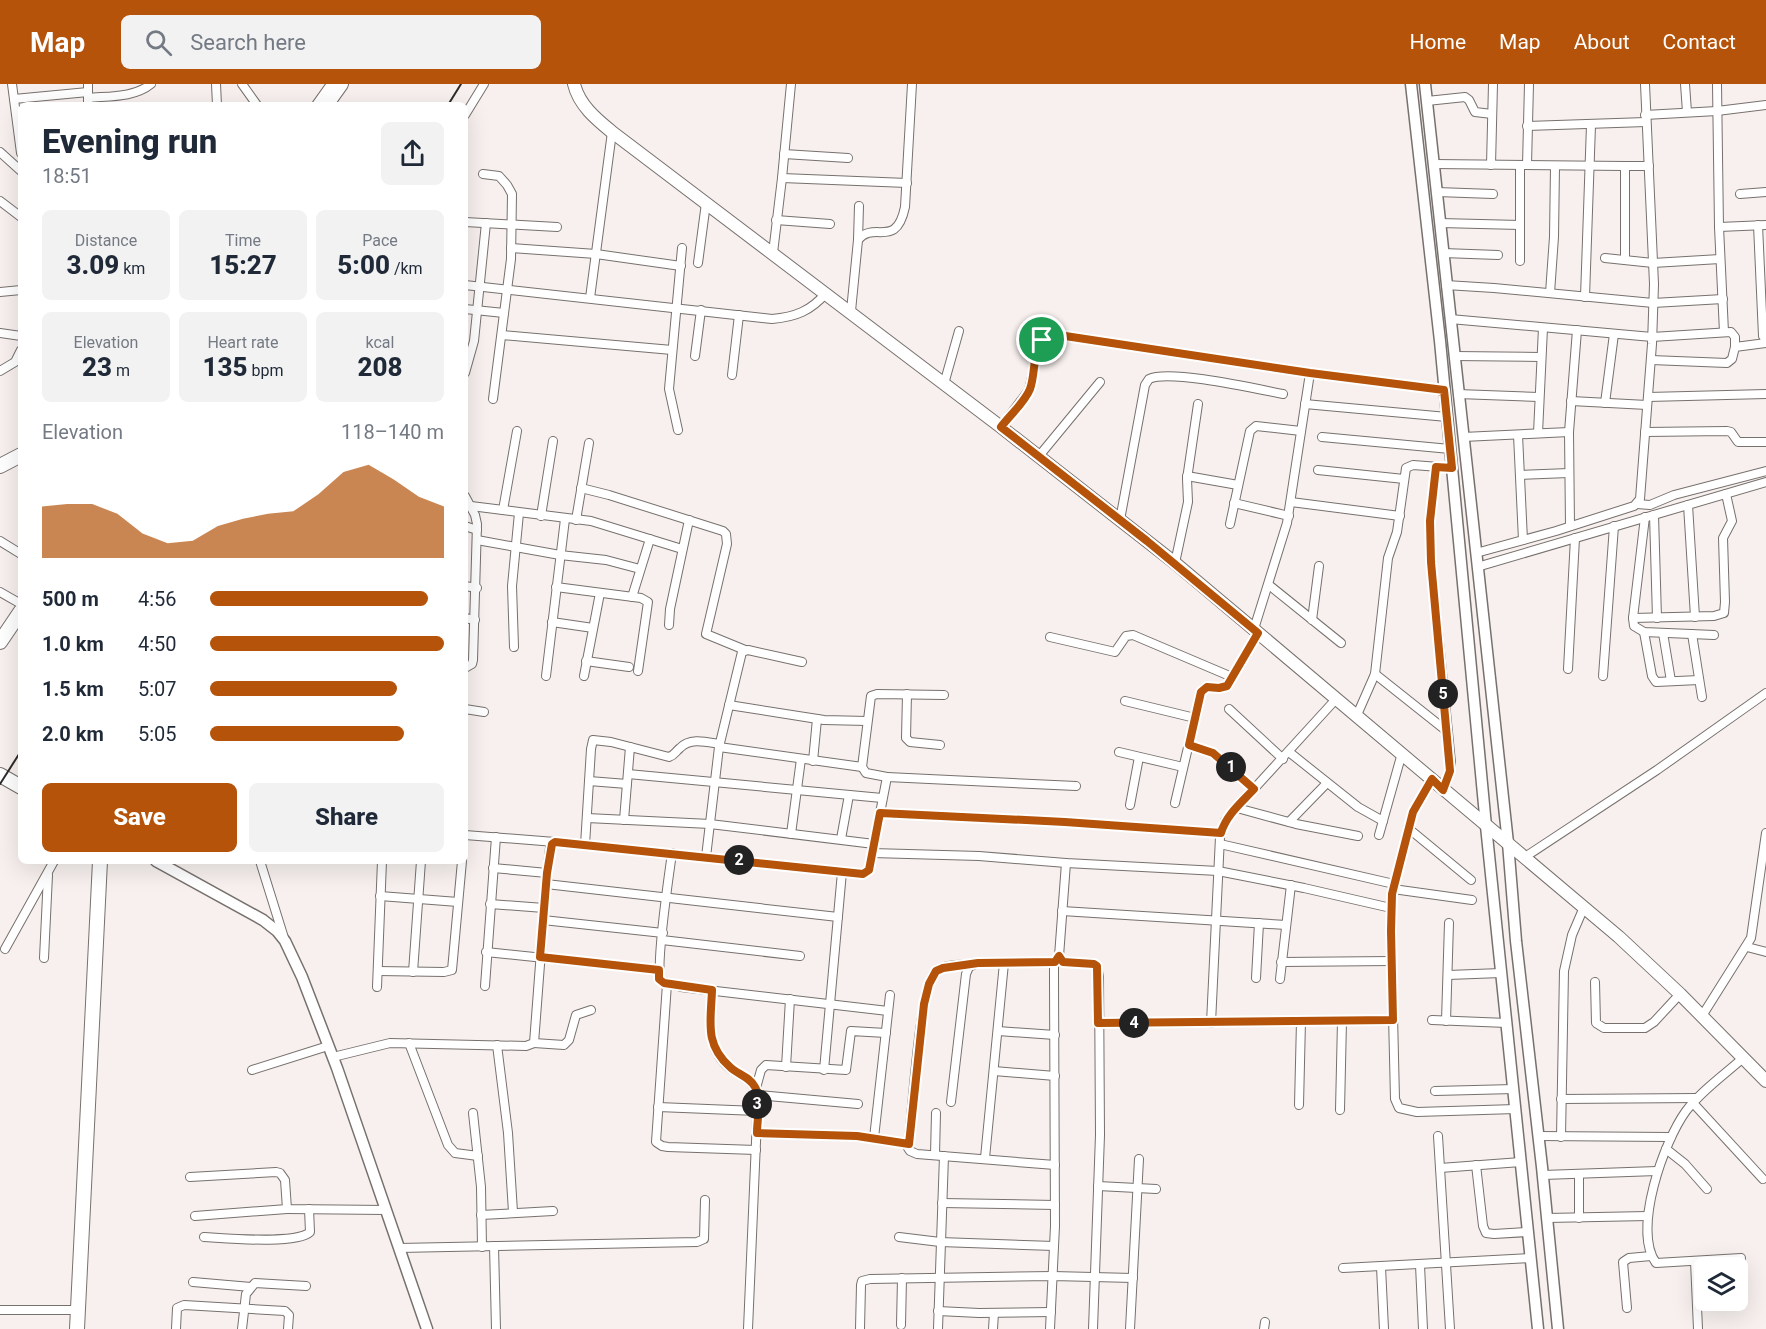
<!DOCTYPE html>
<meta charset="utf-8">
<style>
body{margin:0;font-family:Roboto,sans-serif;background:#f2f2f3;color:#1f2937;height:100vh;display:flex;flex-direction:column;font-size:22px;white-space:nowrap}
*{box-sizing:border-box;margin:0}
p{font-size:20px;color:#747a83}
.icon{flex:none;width:33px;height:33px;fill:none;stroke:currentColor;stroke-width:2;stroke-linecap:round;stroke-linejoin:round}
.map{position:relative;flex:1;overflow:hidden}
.panel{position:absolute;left:18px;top:18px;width:450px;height:762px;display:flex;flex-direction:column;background:#fff;border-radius:9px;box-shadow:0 6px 24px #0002}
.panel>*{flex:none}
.fabs{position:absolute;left:1694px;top:1173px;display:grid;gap:12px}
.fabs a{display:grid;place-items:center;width:54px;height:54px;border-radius:9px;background:#fff;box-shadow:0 6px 24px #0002;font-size:30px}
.pin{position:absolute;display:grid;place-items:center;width:51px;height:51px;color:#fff;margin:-26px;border:3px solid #fff;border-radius:50%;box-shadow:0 2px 6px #0007}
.km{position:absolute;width:30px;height:30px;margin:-15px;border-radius:50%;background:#222;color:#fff;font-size:16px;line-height:30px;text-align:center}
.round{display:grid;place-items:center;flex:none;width:63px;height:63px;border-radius:9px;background:#f2f2f3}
.overview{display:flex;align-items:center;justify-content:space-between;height:102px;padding:0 24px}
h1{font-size:33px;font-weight:800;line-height:45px}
.metrics{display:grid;grid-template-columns:repeat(3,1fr);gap:9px;height:102px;padding:6px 24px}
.metrics div{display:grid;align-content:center;border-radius:9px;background:#f2f2f3;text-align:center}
.metrics b{font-size:26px;font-weight:800}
.metrics small{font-size:16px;font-weight:400}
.metrics p{font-size:16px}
.chart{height:168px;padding:12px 24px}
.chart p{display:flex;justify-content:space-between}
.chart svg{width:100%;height:108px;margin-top:6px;fill:#b45309;opacity:.7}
.action{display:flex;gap:12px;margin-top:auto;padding:12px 24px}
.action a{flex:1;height:69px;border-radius:9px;background:#b45309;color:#fff;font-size:24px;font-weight:800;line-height:69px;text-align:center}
.action a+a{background:#f2f2f3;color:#1f2937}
ul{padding:0 24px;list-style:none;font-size:20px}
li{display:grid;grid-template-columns:96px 72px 1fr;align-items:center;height:45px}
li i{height:15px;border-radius:8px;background:#b45309}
header{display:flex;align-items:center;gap:36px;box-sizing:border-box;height:84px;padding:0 30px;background:#b45309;color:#fff}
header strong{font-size:28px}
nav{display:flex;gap:33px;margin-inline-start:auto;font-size:21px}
.search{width:420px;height:54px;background:#f2f2f3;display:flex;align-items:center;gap:15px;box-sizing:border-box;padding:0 21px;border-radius:9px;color:#747a83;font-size:22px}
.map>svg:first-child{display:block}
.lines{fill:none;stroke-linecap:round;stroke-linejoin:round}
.minor-casing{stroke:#77716e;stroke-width:10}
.tertiary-casing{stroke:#77716e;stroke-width:13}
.secondary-casing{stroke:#77716e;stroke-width:14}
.primary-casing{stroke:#77716e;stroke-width:16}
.minor{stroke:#fff;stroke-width:8}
.tertiary{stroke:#fff;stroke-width:10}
.secondary{stroke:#fff;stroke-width:12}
.primary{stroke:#fff;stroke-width:14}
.rail{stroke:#2d2b29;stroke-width:2}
.route-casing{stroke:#fff;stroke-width:12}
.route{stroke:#b45309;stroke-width:8}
</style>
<header>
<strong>Map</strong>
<div class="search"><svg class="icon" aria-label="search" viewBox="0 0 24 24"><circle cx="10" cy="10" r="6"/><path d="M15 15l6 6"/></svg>Search here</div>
<nav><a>Home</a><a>Map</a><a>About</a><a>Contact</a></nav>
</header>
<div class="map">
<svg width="1766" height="1245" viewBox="0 0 1766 1245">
<rect width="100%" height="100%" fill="#f7f0ee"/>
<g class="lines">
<defs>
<g id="minor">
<polyline points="12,0 21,69"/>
<polyline points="88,0 88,21"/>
<polyline points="216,0 217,21"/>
<polyline points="242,0 257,21"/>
<polyline points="1685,0 1687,28"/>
<polyline points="1717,0 1719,143 1724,248"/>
<path d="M88 14C108 12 134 14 151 0"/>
<polyline points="14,15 88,8"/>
<polyline points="1427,17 1465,13 1469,16 1475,28 1492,30"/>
<polyline points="316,21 331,0"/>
<polyline points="465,31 484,0"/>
<polyline points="1645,31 1717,27 1766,21"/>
<polyline points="1527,42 1646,38"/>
<polyline points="0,68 21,87"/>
<polyline points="784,70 848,74"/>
<polyline points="1434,80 1625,82 1625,176"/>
<polyline points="1491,81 1493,0"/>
<polyline points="1527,81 1529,0"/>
<polyline points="1625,82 1649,82"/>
<polyline points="483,90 499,92 507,101 512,110 511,175 493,315"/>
<polyline points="782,94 907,99"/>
<polyline points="1437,108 1493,110"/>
<polyline points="1740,110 1766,108"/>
<polyline points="0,117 21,133"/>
<polyline points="776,136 830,140"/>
<polyline points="465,138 557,143"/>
<polyline points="1440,139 1520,141"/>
<polyline points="1758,141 1763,252 1766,257"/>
<polyline points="1719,143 1766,141"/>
<polyline points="858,156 859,122"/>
<polyline points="511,164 596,170 681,182"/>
<polyline points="773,169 782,94 791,0"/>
<polyline points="1443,169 1498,171"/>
<polyline points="1605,174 1653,179 1720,175"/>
<polyline points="1520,177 1520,81"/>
<polyline points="698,179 706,119"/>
<path d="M465 201 772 235C795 233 811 227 826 209"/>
<polyline points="1446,201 1494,204 1653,219 1723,215"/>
<polyline points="0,208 21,206"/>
<polyline points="1550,209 1554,153 1555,82"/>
<polyline points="1585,213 1591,41"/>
<polyline points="590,214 612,48"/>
<polyline points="465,225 504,229"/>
<path d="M851 227 858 156C874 136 896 166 905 123L912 0"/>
<polyline points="1450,235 1652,253 1731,248 1735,253 1735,263"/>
<polyline points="0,249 21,252"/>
<polyline points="502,251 672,266"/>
<polyline points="695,272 701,226"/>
<polyline points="1454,272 1541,273"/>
<polyline points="1651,276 1727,279 1732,275 1735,263 1766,259"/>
<polyline points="0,287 15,278 21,266"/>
<polyline points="465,289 474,257 486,139"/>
<polyline points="732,291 739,231"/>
<polyline points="944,300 959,247"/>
<polyline points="1458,310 1539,313"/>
<polyline points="1648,313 1766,310"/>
<polyline points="1571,317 1647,321"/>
<polyline points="1605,319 1614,250"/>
<polyline points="1305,320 1447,333"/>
<polyline points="1001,343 1029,306 1040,259 1051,250 1310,289 1444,306"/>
<polyline points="678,346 669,305 682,164"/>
<polyline points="1645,348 1727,347 1731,348 1738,358 1766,358"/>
<polyline points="1538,349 1543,244"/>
<polyline points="1518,351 1523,456"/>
<polyline points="1322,353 1450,365"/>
<polyline points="1463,353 1569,348"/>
<polyline points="1039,372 1100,298"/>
<polyline points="1436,383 1430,437 1431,478 1451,678 1448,694 1443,706"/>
<polyline points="1318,386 1404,395"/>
<polyline points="1520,391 1569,389"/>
<polyline points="1187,392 1238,401"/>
<polyline points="581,404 609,411 723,447 726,450 727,460 706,550 745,566"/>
<polyline points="465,412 475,431 477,440 473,576 472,580 465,584"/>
<polyline points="1291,418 1400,432"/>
<polyline points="1234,419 1289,432"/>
<polyline points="1637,420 1650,421 1674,411 1766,387"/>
<polyline points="1688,421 1695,533"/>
<polyline points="471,422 591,437 682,465"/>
<polyline points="503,426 517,347"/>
<polyline points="1654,431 1657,534"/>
<polyline points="541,432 553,357"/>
<polyline points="1645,433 1633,534 1634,542 1644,548 1714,551"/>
<polyline points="576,436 589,359"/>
<path d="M1120 436 1145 301 1149 295C1170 285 1257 305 1283 310"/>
<polyline points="1230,440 1250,347 1256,342 1301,347"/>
<polyline points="465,442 477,446"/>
<polyline points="1570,442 1569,348 1577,246"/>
<polyline points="477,456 560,471 606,476 640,485"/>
<polyline points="0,457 21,470"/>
<polyline points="1476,469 1556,447 1634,422 1640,415 1652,260 1654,200 1645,0"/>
<polyline points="1175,479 1188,418 1187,395 1198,320"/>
<polyline points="1477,483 1766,398"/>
<polyline points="1269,501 1341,559"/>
<polyline points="465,502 477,504"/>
<polyline points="556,503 641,514 648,518 638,587"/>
<polyline points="0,508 21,520"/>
<polyline points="632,513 650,455"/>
<polyline points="465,534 475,536"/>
<polyline points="1633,534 1714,532 1724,529 1725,518 1723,454 1732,437 1726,410"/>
<polyline points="1312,536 1319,482"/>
<polyline points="552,538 593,544"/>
<polyline points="669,541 670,525 689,436"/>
<polyline points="1254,545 1287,439 1310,289"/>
<polyline points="1644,548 1652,592 1656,598 1699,596"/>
<polyline points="1663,549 1671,597"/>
<polyline points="1692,550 1702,613"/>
<polyline points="1050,553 1115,568 1126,552 1133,551 1232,593"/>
<polyline points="514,563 512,502 519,429"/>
<polyline points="586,577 629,583"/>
<polyline points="1568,585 1575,454"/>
<polyline points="1375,590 1448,648"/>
<polyline points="546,592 565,435"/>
<polyline points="584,592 600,509"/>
<polyline points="1603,592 1614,442"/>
<polyline points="907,610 906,654 910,658 940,661"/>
<polyline points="1125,617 1195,634"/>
<polyline points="729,621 824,636 867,637"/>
<polyline points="465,625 484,628"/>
<polyline points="1229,625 1283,675"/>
<polyline points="1357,631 1375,590 1388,474 1397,448 1406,384 1413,381 1452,384"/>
<polyline points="1189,661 1213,669 1254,705"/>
<polyline points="719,663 862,683"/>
<polyline points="1119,668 1183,683"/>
<polyline points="1289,668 1358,723 1383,737"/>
<polyline points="813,677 817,635"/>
<polyline points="628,690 882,714"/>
<polyline points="887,693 866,689 862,683 871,612 877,610 944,611"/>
<polyline points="1432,695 1413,728 1392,810 1391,847 1395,1015 1399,1024 1417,1028 1516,1025"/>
<polyline points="589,697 627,700"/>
<polyline points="1175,719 1201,608 1207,603 1219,604 1227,602 1258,549"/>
<polyline points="1130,721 1139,673"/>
<polyline points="1237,724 1296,740 1358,752"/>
<polyline points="880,729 1065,738 1221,749"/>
<polyline points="587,734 710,740 874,760"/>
<polyline points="624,736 630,663"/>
<polyline points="1289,738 1327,699"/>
<polyline points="1408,744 1471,796"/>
<polyline points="791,750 801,675"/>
<polyline points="465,751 555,758"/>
<polyline points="1379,751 1402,669"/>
<polyline points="841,755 849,711"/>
<polyline points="1220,760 1394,800"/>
<path d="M585 761 591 665 593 656 611 658 669 673C675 671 675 668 680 664 690 653 707 658 719 660"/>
<path d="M672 769C669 791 655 883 661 897L681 903 888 927"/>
<polyline points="872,769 979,772 1066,779 1218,787 1304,804 1391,824"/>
<polyline points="706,773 719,663 742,568 748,566 802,578"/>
<polyline points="1525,773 1657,686 1766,609"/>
<polyline points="260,777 284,854"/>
<polyline points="1066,779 1059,872 1063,878 1094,880 1097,882 1099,893 1100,1051 1093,1245"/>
<polyline points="493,784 547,789"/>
<polyline points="546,800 838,833"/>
<polyline points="1393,805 1472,816"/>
<polyline points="380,812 458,818"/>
<polyline points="490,820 544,824"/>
<polyline points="1062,827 1286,841"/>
<polyline points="543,836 663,849"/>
<polyline points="662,856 800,872"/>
<polyline points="1747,863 1766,868"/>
<polyline points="5,865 54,777"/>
<polyline points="486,868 659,886"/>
<polyline points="44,874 48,791"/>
<polyline points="1281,878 1392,877"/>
<path d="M973 880C962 881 944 880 936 887 919 901 912 1035 908 1064L910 1067 917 1070 1055 1081"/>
<polyline points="378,887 444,888 452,886 462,777"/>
<polyline points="413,888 421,777"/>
<polyline points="1448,891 1501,889"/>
<polyline points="1256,894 1259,839"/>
<polyline points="1280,895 1291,801"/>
<polyline points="1595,898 1596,939 1604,944 1645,944 1654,938 1680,910"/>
<polyline points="667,900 656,1058 662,1062 668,1063 756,1066"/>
<polyline points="485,902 496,753"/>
<polyline points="377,903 382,777"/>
<path d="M712 906C711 936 704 964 731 985 743 993 753 996 758 1011L748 1245"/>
<polyline points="1702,932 1751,854 1766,749"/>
<polyline points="1432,936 1507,939"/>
<polyline points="1446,937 1449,839"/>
<polyline points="1098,939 1393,936"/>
<polyline points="1211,939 1220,753 1225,737 1231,730 1337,614"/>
<polyline points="998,947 1055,951"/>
<polyline points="409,959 448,1061 455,1069 478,1072"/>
<polyline points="534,959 564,961 569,956 576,931 591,926"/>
<polyline points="497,961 508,1049 513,1128"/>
<polyline points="333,973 390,959 526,962 534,959 547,789 550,764 555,758 863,790 869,786 887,693 1076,702"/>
<polyline points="786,983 790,915"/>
<polyline points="252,986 328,962"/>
<polyline points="824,986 842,788"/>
<polyline points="994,987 1055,992"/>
<polyline points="756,1004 761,986 766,981 846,986 851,947 886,949"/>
<polyline points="1435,1007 1514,1005"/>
<polyline points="758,1011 858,1020"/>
<polyline points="1561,1015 1697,1014"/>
<polyline points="951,1018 966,890 969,883 978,879 1055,878"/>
<polyline points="1693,1019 1763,1095"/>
<polyline points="1299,1021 1301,937"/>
<polyline points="658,1023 757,1027"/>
<polyline points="1340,1026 1342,937"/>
<polyline points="473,1029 481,1103 482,1163"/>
<polyline points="757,1049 857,1052 909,1060"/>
<polyline points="1438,1052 1450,1245"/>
<polyline points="1538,1052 1671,1053"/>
<polyline points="1561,1053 1564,887 1572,851 1584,823"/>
<polyline points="874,1054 890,911"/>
<polyline points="1666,1065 1685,1080 1707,1105"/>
<polyline points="935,1071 936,1029"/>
<polyline points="985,1074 1004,879"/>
<polyline points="1476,1081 1483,1142 1486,1149 1494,1150 1528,1148"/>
<polyline points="1440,1084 1521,1078"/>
<polyline points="1543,1091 1657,1087"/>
<polyline points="190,1093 276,1088 280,1089 285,1096 287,1125 386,1126"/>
<polyline points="1098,1102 1156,1105"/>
<polyline points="942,1119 1055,1121"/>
<polyline points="481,1131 553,1127"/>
<polyline points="195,1132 287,1125"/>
<polyline points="1547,1134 1648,1132"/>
<polyline points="1579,1134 1579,1090"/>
<path d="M204 1153C225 1154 296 1161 310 1148L309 1125"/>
<polyline points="899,1153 940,1158 1054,1162"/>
<polyline points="494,1162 496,1245"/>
<polyline points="399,1164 697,1158 704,1155 705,1116"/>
<path d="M1741 1174 1656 1179C1632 1146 1664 1057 1686 1027 1701 1007 1724 991 1743 974"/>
<polyline points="1695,1177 1698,1245"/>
<polyline points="1420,1181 1423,1245"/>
<polyline points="1381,1183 1384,1245"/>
<polyline points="1343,1184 1531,1174"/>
<polyline points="193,1198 251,1203"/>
<polyline points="1627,1224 1623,1178 1629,1174 1651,1172"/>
<polyline points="0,1226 77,1226"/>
<polyline points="938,1227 979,1229 1051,1228"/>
<polyline points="901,1241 902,1194"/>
<polyline points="176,1245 177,1224 184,1221 285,1227 289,1231 288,1245"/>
<polyline points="242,1245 246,1210 255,1199 306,1202"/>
<polyline points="860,1245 861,1201 862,1197 870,1195 1053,1192 1133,1194"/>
<polyline points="938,1245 944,1072"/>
<polyline points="993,1245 994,1229"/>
<polyline points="1050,1245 1055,1142 1054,896 1054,882 1059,872"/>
<polyline points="1130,1245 1139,1075"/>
<polyline points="1264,1245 1265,1238"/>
</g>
<g id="tertiary">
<polyline points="1411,0 1440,257 1486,742 1538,1245"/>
<polyline points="1425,0 1508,759 1516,857 1542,1083 1558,1245"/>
<polyline points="156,777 263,836 277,847 285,857 302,893 337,984 427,1245"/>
</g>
<path id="secondary" d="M574 0C579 21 596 35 612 48L1001 343 1175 479 1619 853 1680 910 1766 997"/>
<g id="primary">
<polyline points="326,21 341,0"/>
<polyline points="0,382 21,371"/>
<polyline points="0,558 21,527"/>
<polyline points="0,691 21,703"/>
<polyline points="77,1245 100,777"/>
</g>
</defs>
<use href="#minor" class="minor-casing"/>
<use href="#tertiary" class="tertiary-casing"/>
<use href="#secondary" class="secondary-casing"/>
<use href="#primary" class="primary-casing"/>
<use href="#minor" class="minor"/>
<use href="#tertiary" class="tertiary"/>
<use href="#secondary" class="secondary"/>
<use href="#primary" class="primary"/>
<g class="rail">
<polyline points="448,21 461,0"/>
<polyline points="0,700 21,667"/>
</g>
</g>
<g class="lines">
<defs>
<path id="route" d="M1052 250 1310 289 1444 306 1452 384 1436 383 1430 437 1431 478 1450 687 1443 706 1432 695 1413 728 1392 810 1391 847 1393 936 1098 939 1097 882 1094 880 1063 878 1059 872 1055 878 978 879 943 884 936 887 929 900 924 920 909 1060 857 1052 757 1049C757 1035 762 1015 755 1003 750 993 737 990 730 983 704 960 711 937 712 906L664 899 659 895V886L540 873 547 789 552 760 555 758 863 790 869 786 880 729 1065 738 1221 749C1226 731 1242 718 1254 705L1213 669 1189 661 1201 608 1207 603 1219 604 1227 602 1258 549 1147 457 1001 343C1010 331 1025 318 1030 305 1037 286 1030 259 1052 250Z"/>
</defs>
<use href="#route" class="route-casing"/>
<use href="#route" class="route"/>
</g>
</svg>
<div class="fabs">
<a><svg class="icon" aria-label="layers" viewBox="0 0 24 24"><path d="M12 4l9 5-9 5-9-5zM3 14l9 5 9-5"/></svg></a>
</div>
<div class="pin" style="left:1042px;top:256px;background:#1e9e55"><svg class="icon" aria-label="arrive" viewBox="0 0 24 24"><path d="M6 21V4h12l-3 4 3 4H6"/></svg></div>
<b class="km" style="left:1231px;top:683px">1</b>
<b class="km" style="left:739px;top:776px">2</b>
<b class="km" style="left:757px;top:1020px">3</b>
<b class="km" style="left:1134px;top:939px">4</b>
<b class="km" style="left:1443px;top:610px">5</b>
<section class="panel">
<div class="overview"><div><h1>Evening run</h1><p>18:51</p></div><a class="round"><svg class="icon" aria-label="share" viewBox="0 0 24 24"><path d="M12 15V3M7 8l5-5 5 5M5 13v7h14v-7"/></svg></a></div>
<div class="metrics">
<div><p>Distance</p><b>3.09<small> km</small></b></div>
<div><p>Time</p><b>15:27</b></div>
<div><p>Pace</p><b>5:00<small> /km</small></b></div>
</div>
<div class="metrics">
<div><p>Elevation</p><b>23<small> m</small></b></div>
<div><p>Heart rate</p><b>135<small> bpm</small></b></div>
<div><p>kcal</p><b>208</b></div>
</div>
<div class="chart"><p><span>Elevation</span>118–140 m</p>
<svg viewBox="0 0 160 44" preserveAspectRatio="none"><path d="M0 44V23L10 22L20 22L30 26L40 34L50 38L60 37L70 31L80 28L90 26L100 25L110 18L120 9L130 6L140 12L150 19L160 23V44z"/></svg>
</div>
<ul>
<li><b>500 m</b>4:56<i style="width:93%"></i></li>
<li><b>1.0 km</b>4:50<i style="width:100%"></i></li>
<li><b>1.5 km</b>5:07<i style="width:80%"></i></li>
<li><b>2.0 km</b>5:05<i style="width:83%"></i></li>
</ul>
<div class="action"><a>Save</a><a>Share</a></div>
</section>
</div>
